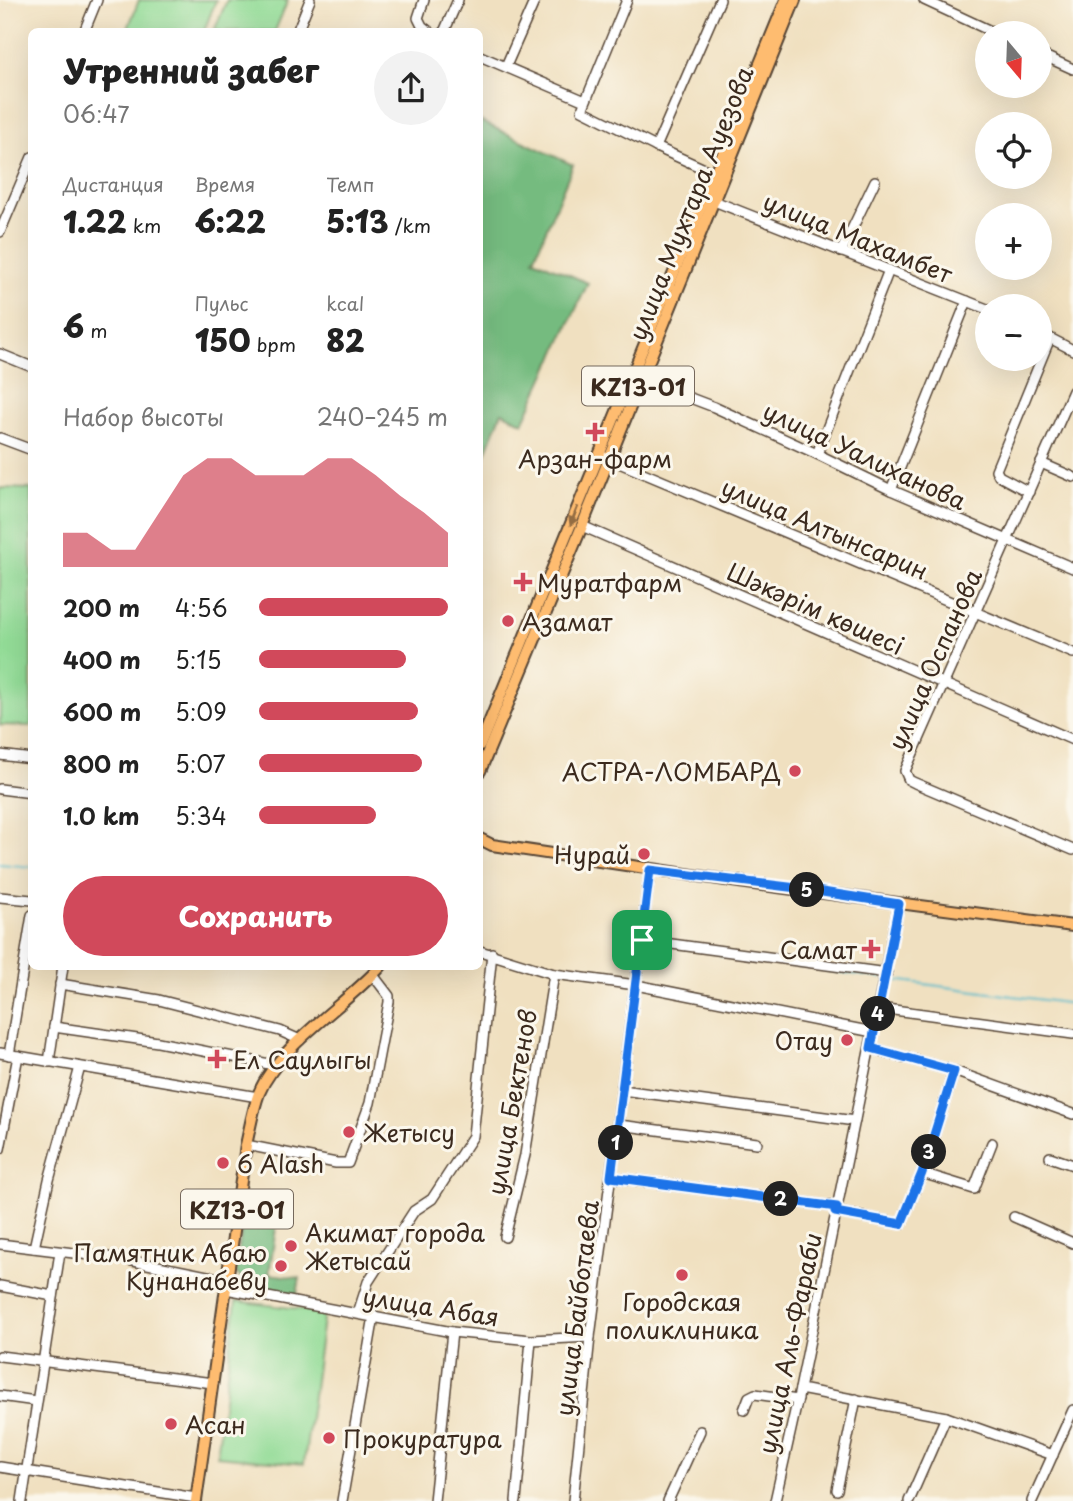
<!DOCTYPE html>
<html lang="ru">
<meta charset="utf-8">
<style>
body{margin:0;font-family:"Playpen Sans",sans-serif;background:#f2f2f2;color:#222;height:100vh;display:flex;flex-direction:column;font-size:26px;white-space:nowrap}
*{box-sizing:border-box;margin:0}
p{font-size:23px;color:#767676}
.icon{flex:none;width:38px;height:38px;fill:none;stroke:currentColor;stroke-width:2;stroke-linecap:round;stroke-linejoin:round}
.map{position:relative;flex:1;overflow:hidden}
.side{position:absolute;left:28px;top:28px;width:455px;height:942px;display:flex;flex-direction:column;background:#fff;border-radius:10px;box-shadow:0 7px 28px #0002}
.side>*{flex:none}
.needle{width:46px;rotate:161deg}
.controls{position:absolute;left:975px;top:21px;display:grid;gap:14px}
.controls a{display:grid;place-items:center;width:77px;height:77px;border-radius:50%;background:#fff;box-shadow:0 7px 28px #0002;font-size:35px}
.pin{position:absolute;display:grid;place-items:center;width:60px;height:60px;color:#fff;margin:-30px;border-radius:14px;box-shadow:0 4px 10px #0006}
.km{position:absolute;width:35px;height:35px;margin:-18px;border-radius:50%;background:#222;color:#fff;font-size:19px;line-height:35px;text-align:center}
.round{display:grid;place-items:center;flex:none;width:74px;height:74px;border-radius:37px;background:#f2f2f2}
.summary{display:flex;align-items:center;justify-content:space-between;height:119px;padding:0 35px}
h1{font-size:32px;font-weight:800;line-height:52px}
.figures{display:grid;grid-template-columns:repeat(3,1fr);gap:10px;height:119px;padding:7px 35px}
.figures div{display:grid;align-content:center}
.figures b{font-size:30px;font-weight:800}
.figures small{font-size:19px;font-weight:400}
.figures p{font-size:19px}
.chart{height:196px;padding:14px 35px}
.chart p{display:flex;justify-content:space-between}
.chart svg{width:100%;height:126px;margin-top:7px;fill:#d1495b;opacity:.7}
.button{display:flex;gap:14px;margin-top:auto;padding:14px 35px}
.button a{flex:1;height:80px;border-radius:42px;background:#d1495b;color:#fff;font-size:28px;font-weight:800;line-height:80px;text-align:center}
ul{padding:0 35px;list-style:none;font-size:23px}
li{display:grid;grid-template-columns:112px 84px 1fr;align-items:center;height:52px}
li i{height:18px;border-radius:9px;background:#d1495b}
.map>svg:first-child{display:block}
.green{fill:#92db96;stroke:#66825a;stroke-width:2}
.forest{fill:#75bb7f;stroke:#58724e;stroke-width:2}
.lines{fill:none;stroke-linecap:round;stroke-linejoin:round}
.stream{stroke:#4fbacb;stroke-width:2}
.minor-casing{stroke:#564536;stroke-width:12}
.major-casing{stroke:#564536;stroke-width:14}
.minor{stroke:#fff;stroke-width:9}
.major{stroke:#febc70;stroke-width:10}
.oneway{fill:#936c43}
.route-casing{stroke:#fff;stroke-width:14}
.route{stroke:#1a73e8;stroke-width:9}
.poi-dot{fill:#d1495b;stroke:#fbf7ec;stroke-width:2.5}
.labels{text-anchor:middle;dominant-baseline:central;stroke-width:6;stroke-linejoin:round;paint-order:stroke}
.shield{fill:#fbf7ec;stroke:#75685c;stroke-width:2}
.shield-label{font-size:23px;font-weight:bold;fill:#3b2a1e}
.street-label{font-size:24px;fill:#3b2a1e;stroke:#fbf7ec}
.poi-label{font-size:24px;fill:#3b2a1e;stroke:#fbf7ec;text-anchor:start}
</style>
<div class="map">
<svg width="1073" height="1501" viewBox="0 0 1073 1501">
<rect width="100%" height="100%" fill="#fbf7ec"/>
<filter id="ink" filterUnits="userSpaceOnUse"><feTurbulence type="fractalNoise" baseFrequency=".0143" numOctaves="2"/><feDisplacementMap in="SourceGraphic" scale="14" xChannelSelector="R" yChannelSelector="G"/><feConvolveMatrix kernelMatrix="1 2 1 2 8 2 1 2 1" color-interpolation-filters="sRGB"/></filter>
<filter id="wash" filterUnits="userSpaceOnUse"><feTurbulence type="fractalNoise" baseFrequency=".00686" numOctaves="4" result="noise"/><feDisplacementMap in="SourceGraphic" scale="28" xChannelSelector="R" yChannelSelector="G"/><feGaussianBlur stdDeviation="1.57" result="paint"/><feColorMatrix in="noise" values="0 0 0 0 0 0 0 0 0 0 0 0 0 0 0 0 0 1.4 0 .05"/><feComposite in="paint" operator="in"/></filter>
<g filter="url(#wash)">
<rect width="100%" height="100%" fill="#f0e0c0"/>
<g class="green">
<polygon points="139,0 216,0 204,31 127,31"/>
<polygon points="227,0 288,0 275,31 214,31"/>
<polygon points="0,488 31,489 31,726 0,725"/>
<polygon points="236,1301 324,1312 304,1464 217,1456"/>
</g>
<g class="forest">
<polygon points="480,121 573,165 534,259 588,283 523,423 502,412 480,468"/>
<polygon points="245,1209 278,1215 269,1274 300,1278 297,1294 250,1287 235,1272"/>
</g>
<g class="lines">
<g class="stream">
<polyline points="0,864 32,867"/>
<polyline points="720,955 881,978"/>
<polyline points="887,979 1073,1004"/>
</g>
</g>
</g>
<g filter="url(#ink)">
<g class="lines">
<defs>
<g id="minor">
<polyline points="424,0 418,18 422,26 430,32"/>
<polyline points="627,0 582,110 656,147 720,176"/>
<polyline points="924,0 995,33"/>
<polyline points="84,32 97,0"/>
<polyline points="297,32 310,0"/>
<polyline points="444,32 458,0"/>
<polyline points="1040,54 1073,69"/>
<polyline points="480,56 585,101"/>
<polyline points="506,66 535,0"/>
<polyline points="656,147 720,0"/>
<polyline points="709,199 987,309"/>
<polyline points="0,232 32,157"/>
<polyline points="841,252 875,181"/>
<polyline points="1040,333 1073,350"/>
<polyline points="0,354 32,367"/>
<polyline points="635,377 714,407 817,454 891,490 1073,568"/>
<polyline points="1073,391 905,771 909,780 915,783 1073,850"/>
<polyline points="0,438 32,450"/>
<polyline points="817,454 889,270"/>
<polyline points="605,457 1073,653"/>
<polyline points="1041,463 1073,477"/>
<polyline points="891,490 967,301"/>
<polyline points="1029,492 999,476 996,470 1050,338"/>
<polyline points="582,526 1073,740"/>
<polyline points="0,755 32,759"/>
<polyline points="0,789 32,793"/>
<polyline points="0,897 32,900"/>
<polyline points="642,940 887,973"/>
<polyline points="480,951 554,974 636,985 873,1032"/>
<polyline points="60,984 159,1000 280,1031 300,1040"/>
<polyline points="879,1008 1073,1034"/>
<polyline points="54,1027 158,1042 269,1064 273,1068"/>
<polyline points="871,1048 954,1071 1073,1114"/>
<polyline points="0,1053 258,1097"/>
<polyline points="9,1055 32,915"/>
<polyline points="49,1062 63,966"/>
<polyline points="622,1090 855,1121"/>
<polyline points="619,1125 757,1143"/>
<polyline points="246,1145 336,1163 348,1163 370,1103 389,1002 389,996 373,975"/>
<polyline points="0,1149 18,1056"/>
<polyline points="1050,1157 1073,1165"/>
<polyline points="922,1173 974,1189 992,1143"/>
<polyline points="611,1177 837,1207"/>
<polyline points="836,1212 901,1224 922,1173 954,1071"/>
<polyline points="1014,1217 1073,1243"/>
<polyline points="505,1237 525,1155 554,974"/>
<polyline points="0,1244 123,1259 227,1280"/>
<polyline points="34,1248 49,1180 80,1067"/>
<polyline points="0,1286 53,1296"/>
<polyline points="226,1289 452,1332 531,1340 590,1337"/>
<polyline points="358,1313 368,1282 414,1211 432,1199 473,1136 492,953"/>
<polyline points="0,1356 213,1383"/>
<polyline points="800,1389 946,1417 1053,1455"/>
<polyline points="0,1396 36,1401"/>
<polyline points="744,1410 749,1397 755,1394 798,1400"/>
<polyline points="0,1467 196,1498"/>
<polyline points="837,1490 856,1399"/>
<polyline points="22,1501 60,1252"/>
<polyline points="342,1501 374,1316"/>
<polyline points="434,1501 452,1332"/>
<polyline points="516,1501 531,1340"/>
<polyline points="573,1501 590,1337 650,870"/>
<polyline points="668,1501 700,1431"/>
<polyline points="775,1501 800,1389 899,904"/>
<polyline points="909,1501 946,1417"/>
<polyline points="1032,1501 1073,1410"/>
</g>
<g id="major">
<polyline points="480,745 786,0"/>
<polyline points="480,771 582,526 795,0"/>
<polyline points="480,839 492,845 739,882 1073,926"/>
<path d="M196 1501 246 1145C250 1128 253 1109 259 1093 279 1045 346 1005 381 966"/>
</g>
</defs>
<use href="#minor" class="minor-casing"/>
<use href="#major" class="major-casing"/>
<use href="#minor" class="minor"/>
<use href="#major" class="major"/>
</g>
<defs><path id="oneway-solid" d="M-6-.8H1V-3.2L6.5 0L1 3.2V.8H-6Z" transform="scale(1.75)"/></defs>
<use class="oneway" href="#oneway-solid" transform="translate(574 516) rotate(112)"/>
</g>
<g class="lines" filter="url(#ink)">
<defs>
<polygon id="route" points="650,870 797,888 899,904 871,1048 954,1071 922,1173 901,1224 835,1212 837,1207 611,1177"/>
</defs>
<use href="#route" class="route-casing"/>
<use href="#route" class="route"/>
</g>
<g class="poi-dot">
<path d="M591.5 421.5h7v7h7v7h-7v7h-7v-7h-7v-7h7z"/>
<path d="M519.5 571.5h7v7h7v7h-7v7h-7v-7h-7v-7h7z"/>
<circle cx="508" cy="621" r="7"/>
<circle cx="795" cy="771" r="7"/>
<circle cx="644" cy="854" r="7"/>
<path d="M867.5 938.5h7v7h7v7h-7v7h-7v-7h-7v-7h7z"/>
<circle cx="847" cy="1040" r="7"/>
<path d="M213.5 1048.5h7v7h7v7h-7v7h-7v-7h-7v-7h7z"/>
<circle cx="349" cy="1132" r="7"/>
<circle cx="223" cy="1163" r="7"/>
<circle cx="291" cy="1246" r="7"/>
<circle cx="281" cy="1266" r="7"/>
<circle cx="682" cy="1275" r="7"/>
<circle cx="171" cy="1424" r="7"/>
<circle cx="329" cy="1438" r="7"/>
</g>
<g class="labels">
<g class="shield">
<rect x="582" y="366.5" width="112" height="39" rx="5"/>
<rect x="181" y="1189.5" width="112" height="39" rx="5"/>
</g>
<g class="shield-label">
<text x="638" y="386">KZ13-01</text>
<text x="237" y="1209">KZ13-01</text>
</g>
<g class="street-label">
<text transform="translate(690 203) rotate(-68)">улица Мухтара Ауезова</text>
<text transform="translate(858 237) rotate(22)">улица Махамбет</text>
<text transform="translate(865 455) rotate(25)">улица Уалиханова</text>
<text transform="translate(825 528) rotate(23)">улица Алтынсарин</text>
<text transform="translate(816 608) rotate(24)">Шәкәрім көшесі</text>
<text transform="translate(934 659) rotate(-66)">улица Оспанова</text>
<text transform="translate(511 1102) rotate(-80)">улица Бектенов</text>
<text transform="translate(431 1306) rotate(9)">улица Абая</text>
<text transform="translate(576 1308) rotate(-83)">улица Байботаева</text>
<text transform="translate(789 1343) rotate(-78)">улица Аль-Фараби</text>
</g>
<g class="poi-label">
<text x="595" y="458" text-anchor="middle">Арзан-фарм</text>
<text x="537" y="582">Муратфарм</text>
<text x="522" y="621">Азамат</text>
<text x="781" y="771" text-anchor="end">АСТРА-ЛОМБАРД</text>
<text x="630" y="854" text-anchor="end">Нурай</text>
<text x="857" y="949" text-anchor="end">Самат</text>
<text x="833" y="1040" text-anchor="end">Отау</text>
<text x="233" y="1059">Ел Саулыгы</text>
<text x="363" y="1132">Жетысу</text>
<text x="237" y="1163">6 Alash</text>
<text x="305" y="1232">Акимат города<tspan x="305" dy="28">Жетысай</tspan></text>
<text x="267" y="1252" text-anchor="end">Памятник Абаю<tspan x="267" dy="28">Кунанабеву</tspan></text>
<text x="682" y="1301" text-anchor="middle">Городская<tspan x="682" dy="28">поликлиника</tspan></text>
<text x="185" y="1424">Асан</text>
<text x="343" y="1438">Прокуратура</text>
</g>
</g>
</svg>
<div class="controls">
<a><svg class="needle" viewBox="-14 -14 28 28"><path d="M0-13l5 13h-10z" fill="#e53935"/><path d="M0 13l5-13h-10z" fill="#767676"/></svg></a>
<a><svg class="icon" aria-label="locate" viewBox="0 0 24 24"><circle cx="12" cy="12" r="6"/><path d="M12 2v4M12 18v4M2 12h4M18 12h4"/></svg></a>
<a>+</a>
<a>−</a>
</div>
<div class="pin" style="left:642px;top:940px;background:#1e9e55"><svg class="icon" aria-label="arrive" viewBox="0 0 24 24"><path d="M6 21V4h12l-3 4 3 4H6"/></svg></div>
<b class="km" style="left:616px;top:1143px">1</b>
<b class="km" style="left:781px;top:1199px">2</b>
<b class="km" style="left:929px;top:1152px">3</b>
<b class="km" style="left:878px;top:1014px">4</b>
<b class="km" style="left:807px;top:890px">5</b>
<section class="side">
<div class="summary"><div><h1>Утренний забег</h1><p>06:47</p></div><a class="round"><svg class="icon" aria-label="share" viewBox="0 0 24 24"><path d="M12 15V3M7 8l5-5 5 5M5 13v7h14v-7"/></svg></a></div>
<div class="figures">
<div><p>Дистанция</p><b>1.22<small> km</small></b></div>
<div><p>Время</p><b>6:22</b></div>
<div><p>Темп</p><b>5:13<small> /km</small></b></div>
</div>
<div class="figures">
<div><b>6<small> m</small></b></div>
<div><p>Пульс</p><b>150<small> bpm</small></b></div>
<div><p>kcal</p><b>82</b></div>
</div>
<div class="chart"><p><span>Набор высоты</span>240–245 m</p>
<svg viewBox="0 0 160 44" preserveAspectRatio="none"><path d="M0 44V32L10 32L20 38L30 38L40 25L50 12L60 6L70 6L80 12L90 12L100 12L110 6L120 6L130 12L140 19L150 25L160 32V44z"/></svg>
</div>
<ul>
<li><b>200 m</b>4:56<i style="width:100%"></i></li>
<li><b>400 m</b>5:15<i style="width:78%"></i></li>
<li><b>600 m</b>5:09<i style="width:84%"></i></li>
<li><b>800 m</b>5:07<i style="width:86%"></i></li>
<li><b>1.0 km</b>5:34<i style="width:62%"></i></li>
</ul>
<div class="button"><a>Сохранить</a></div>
</section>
</div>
